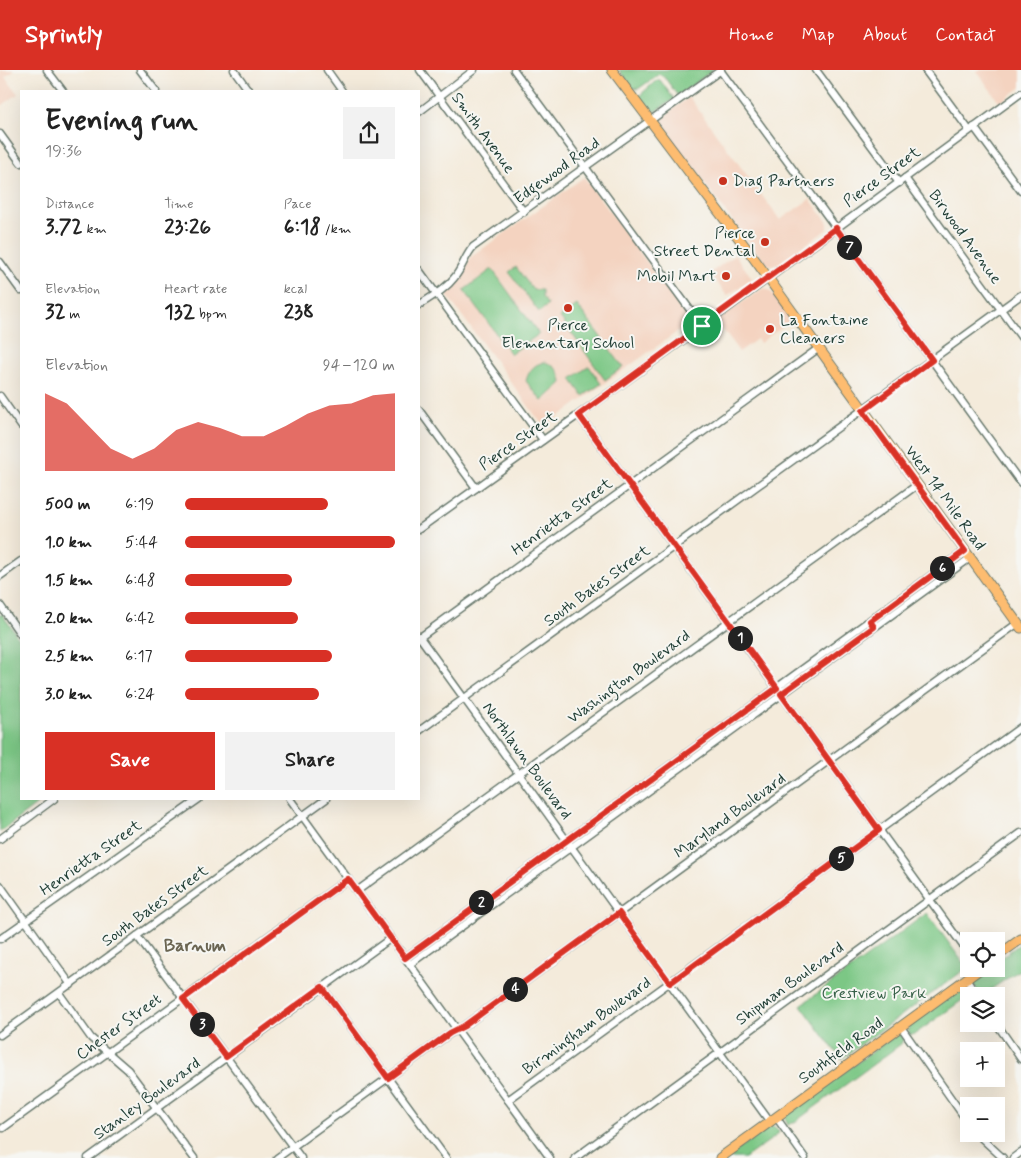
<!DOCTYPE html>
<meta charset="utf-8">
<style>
body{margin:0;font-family:Mynerve,sans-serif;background:#f2f2f2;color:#222;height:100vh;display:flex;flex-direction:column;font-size:19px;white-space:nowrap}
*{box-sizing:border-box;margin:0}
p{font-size:16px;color:#767676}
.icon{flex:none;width:28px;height:28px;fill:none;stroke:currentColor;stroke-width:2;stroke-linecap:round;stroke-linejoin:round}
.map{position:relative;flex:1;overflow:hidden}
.panel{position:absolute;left:20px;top:20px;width:400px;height:710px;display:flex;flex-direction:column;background:#fff;border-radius:0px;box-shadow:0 5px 20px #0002}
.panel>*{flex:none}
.tools{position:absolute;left:960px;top:862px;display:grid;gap:10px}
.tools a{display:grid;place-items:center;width:45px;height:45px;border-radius:0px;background:#fff;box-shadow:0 5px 20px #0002;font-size:25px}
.pin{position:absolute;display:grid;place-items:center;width:42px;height:42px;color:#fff;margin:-21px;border:2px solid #fff;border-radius:50%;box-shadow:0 1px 5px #0007}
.km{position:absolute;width:25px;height:25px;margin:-12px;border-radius:50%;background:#222;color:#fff;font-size:14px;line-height:25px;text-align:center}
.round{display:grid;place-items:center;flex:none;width:52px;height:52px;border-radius:0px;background:#f2f2f2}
.headline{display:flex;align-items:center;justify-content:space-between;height:85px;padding:0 25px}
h1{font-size:28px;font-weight:700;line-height:38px}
.metrics{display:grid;grid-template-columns:repeat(3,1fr);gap:8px;height:85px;padding:5px 25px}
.metrics div{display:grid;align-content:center}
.metrics b{font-size:21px;font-weight:700}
.metrics small{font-size:14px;font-weight:400}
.metrics p{font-size:14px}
.chart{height:140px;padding:10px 25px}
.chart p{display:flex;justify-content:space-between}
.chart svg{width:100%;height:90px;margin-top:5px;fill:#d93025;opacity:.7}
.cta{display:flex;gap:10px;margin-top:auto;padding:10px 25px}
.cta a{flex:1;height:58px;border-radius:0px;background:#d93025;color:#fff;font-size:20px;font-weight:700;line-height:58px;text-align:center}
.cta a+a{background:#f2f2f2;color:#222}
ul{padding:0 25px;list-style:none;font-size:16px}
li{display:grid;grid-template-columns:80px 60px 1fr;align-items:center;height:38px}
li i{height:12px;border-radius:6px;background:#d93025}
header{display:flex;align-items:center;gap:30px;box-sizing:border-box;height:70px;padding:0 25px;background:#d93025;color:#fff}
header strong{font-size:24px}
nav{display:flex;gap:28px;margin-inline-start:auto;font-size:18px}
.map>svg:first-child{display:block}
.built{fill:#f4d3c0}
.green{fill:#7cc785;stroke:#4e825c}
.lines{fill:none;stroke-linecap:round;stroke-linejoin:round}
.minor-casing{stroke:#6a7a6e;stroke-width:9}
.major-casing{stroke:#6a7a6e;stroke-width:11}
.minor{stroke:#fff;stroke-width:6}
.major{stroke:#fdbc70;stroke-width:9}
.route-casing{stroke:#fff;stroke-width:10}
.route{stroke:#d93025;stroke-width:6}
.poi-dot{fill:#c8321e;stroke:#f6f6f2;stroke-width:2}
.labels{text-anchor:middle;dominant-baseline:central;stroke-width:4;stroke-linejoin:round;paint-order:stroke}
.street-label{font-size:16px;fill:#1f3d34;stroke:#f6f6f2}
.poi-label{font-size:16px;fill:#1f3d34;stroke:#f6f6f2;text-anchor:start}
.park-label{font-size:16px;fill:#366048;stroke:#f6f6f2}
.neighbourhood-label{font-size:18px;font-weight:bold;fill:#6a6552;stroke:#f6f6f2}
</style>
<header>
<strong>Sprintly</strong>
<nav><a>Home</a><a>Map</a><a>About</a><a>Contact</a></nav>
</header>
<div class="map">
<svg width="1021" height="1088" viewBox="0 0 1021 1088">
<rect width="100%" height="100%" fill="#f6f6f2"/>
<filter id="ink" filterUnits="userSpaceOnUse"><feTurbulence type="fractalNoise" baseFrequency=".02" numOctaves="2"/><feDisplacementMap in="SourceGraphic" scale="10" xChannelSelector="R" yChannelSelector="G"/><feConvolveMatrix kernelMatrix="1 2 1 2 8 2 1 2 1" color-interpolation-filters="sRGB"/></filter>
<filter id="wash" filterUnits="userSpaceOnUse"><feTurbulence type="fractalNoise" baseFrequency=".0096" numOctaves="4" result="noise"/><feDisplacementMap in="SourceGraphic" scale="20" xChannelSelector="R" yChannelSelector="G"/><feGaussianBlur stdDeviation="1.12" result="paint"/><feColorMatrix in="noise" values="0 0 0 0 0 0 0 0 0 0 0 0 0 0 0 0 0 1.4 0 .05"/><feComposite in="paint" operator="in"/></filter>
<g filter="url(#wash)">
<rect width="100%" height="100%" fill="#f4ebdb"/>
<g class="built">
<polygon points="0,0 15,0 5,7 18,24 0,37"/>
<polygon points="976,0 1021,0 1021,17 1000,33"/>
<polygon points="689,27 780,150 810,129 828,153 828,159 779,193 772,196 767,194 750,174 660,54 659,50"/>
<polygon points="584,107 691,252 544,357 446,224 460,208 471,187"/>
<polygon points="735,185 752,208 727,226 710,203"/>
<polygon points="764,218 770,221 792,249 760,273 757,269 739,282 716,250"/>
</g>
<g class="green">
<polygon points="619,0 713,0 678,26 665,8 659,4 638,19 632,18"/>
<polygon points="657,10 660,10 674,29 656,41 649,40 639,26"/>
<polygon points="516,197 533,220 542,220 542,227 548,235 539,242 509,202"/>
<polygon points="492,199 539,264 511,284 464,220"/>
<polygon points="577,235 623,297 605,310 560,247"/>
<path d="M545 292C556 296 561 302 562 313L542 331 526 311C529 300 534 294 545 292Z"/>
<polygon points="589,296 601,314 583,326 571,309"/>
<polygon points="2,544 21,571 21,729 44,729 0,762 0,545"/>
<polygon points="927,843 967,898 841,989 801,935"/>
<polygon points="1021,873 1021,899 981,926 973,914 975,906 985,899 996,899 996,891"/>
<polygon points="959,917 965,917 969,920 968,926 915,964 910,965 908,961 910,954"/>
<polygon points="897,964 904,967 901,974 796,1051 788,1055 785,1049 786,1044"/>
<polygon points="770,1057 775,1057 779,1062 776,1066 745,1088 725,1088"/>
</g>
</g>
<g filter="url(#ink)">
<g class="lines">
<defs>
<g id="minor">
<polyline points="47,0 63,21"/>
<polyline points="140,0 156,21"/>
<polyline points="234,0 249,21"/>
<polyline points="327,0 342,21"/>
<polyline points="420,0 524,142"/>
<polyline points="514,0 702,256"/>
<polyline points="720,0 831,151 1021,413"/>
<polyline points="816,0 899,113"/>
<polyline points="925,0 969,60"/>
<polyline points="419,42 474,0"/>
<polyline points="974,57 1021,121"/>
<polyline points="0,64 21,93"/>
<polyline points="905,108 1021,267"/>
<polyline points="0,192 21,221"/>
<polyline points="419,200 543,370"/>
<path d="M419 235C431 227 445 220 454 208 462 199 465 186 473 177L721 0"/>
<polyline points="0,326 21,356"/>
<polyline points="419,340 476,418"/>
<polyline points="579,345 969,884"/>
<polyline points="419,459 721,243 1021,23"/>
<polyline points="0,506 21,491"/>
<polyline points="0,535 21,565"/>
<polyline points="419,566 770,1052"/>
<polyline points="419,568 819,278"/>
<polyline points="419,661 1021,225"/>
<polyline points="290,729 550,1088"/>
<polyline points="0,769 54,729"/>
<polyline points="0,815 71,915"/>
<polyline points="357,821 917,415"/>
<polyline points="137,866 301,1088"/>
<polyline points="0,869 199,729"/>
<polyline points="405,888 965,481"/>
<polyline points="410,894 970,488"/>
<polyline points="966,909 977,926"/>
<polyline points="322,917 446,1088"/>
<polyline points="59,923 91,968 128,1000 194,1088"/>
<polyline points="996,953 1021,989"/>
<polyline points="901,957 969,1054"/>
<polyline points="0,965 326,729"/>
<polyline points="508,1030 1021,657"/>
<polyline points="776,1047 805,1088"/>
<polyline points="3,1058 348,809"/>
<polyline points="977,1064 1003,1088"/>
<polyline points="88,1088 391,868"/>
<polyline points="277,1088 449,964 464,956 1018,553"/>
<polyline points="575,1088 1021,763"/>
<polyline points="1013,1088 1021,1082"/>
</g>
<g id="major">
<polyline points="612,0 750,183 1021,558"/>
<polyline points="996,887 1021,869"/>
<polyline points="720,1088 980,899"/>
</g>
</defs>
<use href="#minor" class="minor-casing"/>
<use href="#major" class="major-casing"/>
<use href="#minor" class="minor"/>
<use href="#major" class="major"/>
</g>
</g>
<g class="lines" filter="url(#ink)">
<defs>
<polygon id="route" points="836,158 932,290 863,341 965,481 870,551 874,557 781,624 879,760 670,913 619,843 464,956 450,963 388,1008 322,917 226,987 183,929 348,809 405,888 777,618 579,345"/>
</defs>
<use href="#route" class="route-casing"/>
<use href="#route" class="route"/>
</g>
<g class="poi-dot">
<circle cx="723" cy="111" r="5"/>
<circle cx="765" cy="172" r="5"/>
<circle cx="726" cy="206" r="5"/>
<circle cx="568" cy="238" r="5"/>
<circle cx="770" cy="259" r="5"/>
</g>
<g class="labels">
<g class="street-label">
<text transform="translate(483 63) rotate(54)">Smith Avenue</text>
<text transform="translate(557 101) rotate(-36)">Edgewood Road</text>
<text transform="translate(882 107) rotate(-36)">Pierce Street</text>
<text transform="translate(965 167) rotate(54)">Birwood Avenue</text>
<text transform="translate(518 371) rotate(-35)">Pierce Street</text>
<text transform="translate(945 428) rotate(54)">West 14 Mile Road</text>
<text transform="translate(562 447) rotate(-36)">Henrietta Street</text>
<text transform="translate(597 516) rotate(-36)">South Bates Street</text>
<text transform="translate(629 607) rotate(-36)">Washington Boulevard</text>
<text transform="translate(527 691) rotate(54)">Northlawn Boulevard</text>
<text transform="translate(730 746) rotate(-36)">Maryland Boulevard</text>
<text transform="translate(91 788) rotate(-35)">Henrietta Street</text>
<text transform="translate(155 836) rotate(-36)">South Bates Street</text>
<text transform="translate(790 914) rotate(-36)">Shipman Boulevard</text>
<text transform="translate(587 956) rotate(-36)">Birmingham Boulevard</text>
<text transform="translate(119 957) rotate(-36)">Chester Street</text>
<text transform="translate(841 981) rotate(-36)">Southfield Road</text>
<text transform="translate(147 1029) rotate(-36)">Stanley Boulevard</text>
</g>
<g class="poi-label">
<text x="733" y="111">Diag Partners</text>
<text x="755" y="163" text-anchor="end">Pierce<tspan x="755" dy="18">Street Dental</tspan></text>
<text x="716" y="206" text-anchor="end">Mobil Mart</text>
<text x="780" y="250">La Fontaine<tspan x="780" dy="18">Cleaners</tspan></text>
<text x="568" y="255" text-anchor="middle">Pierce<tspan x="568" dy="18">Elementary School</tspan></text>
</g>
<g class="park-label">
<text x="874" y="923">Crestview Park</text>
</g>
<g class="neighbourhood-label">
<text x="195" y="876">Barnum</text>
</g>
</g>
</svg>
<div class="tools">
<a><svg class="icon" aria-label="locate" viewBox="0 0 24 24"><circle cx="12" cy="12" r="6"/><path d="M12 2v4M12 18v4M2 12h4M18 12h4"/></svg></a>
<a><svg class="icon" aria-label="layers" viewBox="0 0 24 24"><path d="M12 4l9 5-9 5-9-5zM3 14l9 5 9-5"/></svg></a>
<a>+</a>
<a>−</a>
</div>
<div class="pin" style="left:702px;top:256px;background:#1e9e55"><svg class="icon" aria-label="arrive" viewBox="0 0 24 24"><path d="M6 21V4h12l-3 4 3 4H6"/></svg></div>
<b class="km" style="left:740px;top:568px">1</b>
<b class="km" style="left:481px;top:832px">2</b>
<b class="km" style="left:202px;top:954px">3</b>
<b class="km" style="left:515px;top:919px">4</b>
<b class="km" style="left:841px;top:788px">5</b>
<b class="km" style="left:942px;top:498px">6</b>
<b class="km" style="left:849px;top:177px">7</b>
<section class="panel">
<div class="headline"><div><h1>Evening run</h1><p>19:36</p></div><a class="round"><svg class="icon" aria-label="share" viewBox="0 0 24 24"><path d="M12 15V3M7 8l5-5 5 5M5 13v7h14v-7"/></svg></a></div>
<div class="metrics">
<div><p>Distance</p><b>3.72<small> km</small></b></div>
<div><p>Time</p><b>23:26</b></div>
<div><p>Pace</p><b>6:18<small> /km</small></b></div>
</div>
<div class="metrics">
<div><p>Elevation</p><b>32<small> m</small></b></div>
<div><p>Heart rate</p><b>132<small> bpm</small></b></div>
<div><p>kcal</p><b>238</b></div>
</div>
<div class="chart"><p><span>Elevation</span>94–120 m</p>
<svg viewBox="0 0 160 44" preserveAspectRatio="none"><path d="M0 44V6L10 11L20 22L30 33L40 38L50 33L60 24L70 20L80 23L90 27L100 27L110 22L120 16L130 12L140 11L150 7L160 6V44z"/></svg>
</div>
<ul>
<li><b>500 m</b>6:19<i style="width:68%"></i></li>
<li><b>1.0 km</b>5:44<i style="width:100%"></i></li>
<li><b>1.5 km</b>6:48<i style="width:51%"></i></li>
<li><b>2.0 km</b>6:42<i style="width:54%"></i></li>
<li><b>2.5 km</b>6:17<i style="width:70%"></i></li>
<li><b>3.0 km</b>6:24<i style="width:64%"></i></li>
</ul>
<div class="cta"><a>Save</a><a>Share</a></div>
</section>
</div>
